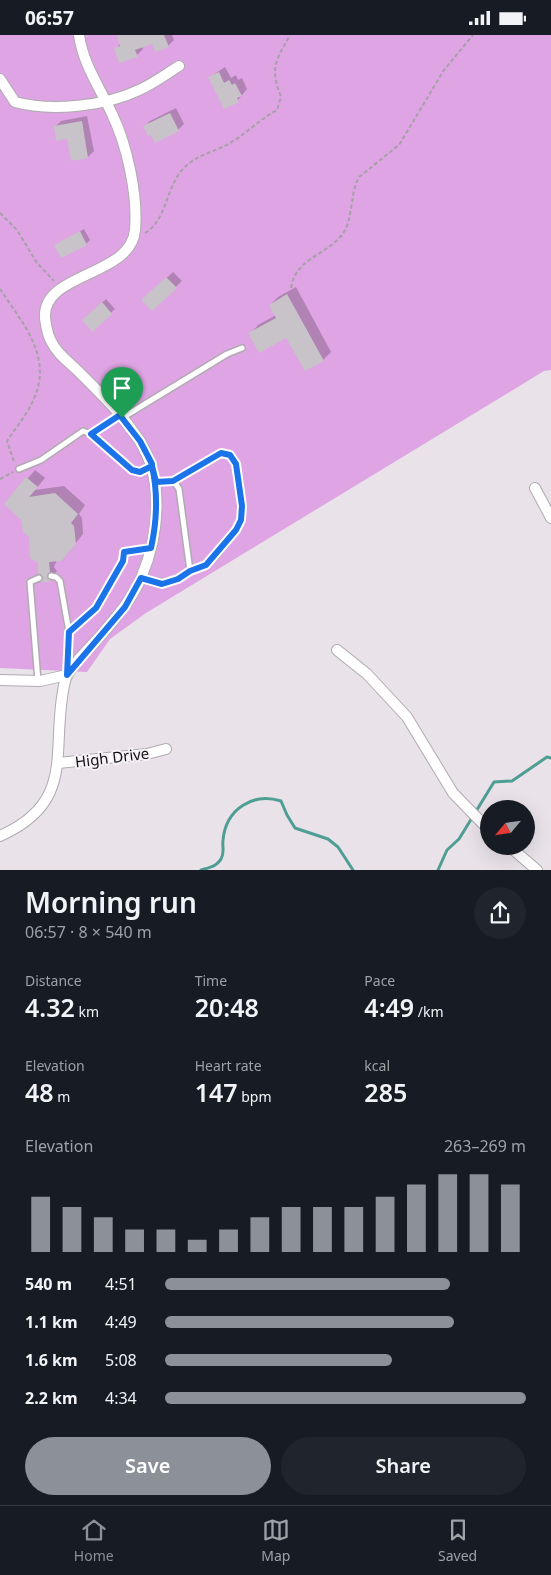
<!DOCTYPE html>
<meta charset="utf-8">
<style>
body{margin:0;font-family:"Noto Sans",sans-serif;background:#20242c;color:#f1f3f6;height:100vh;display:flex;flex-direction:column;font-size:19px;white-space:nowrap}
*{box-sizing:border-box;margin:0}
p{font-size:16px;color:#9ea1a6}
.icon{flex:none;width:28px;height:28px;fill:none;stroke:currentColor;stroke-width:2;stroke-linecap:round;stroke-linejoin:round}
.map{position:relative;height:835px;overflow:hidden}
.details{display:flex;flex-direction:column;background:#171b24;flex:1}
.details>*{flex:none}
.needle{width:32px;rotate:241deg}
.buttons{position:absolute;left:480px;top:765px;display:grid;gap:10px}
.buttons a{display:grid;place-items:center;width:55px;height:55px;border-radius:50%;background:#171b24;box-shadow:0 5px 20px #0002;font-size:25px}
.pin{position:absolute;display:grid;place-items:center;width:42px;height:42px;color:#fff;margin:-51px -21px;border-radius:50% 50% 50% 0;rotate:-45deg;box-shadow:0 0 5px #0007}
.pin .icon{rotate:45deg}
.round{display:grid;place-items:center;flex:none;width:52px;height:52px;border-radius:26px;background:#20242c}
.head{display:flex;align-items:center;justify-content:space-between;height:85px;padding:0 25px}
h1{font-size:28px;font-weight:600;line-height:38px}
.figures{display:grid;grid-template-columns:repeat(3,1fr);gap:8px;height:85px;padding:5px 25px}
.figures div{display:grid;align-content:center}
.figures b{font-size:25px;font-weight:600}
.figures small{font-size:14px;font-weight:400}
.figures p{font-size:14px}
.chart{height:140px;padding:10px 25px}
.chart p{display:flex;justify-content:space-between}
.chart svg{width:100%;height:90px;margin-top:5px;stroke:#8c9099;stroke-width:6}
.action{display:flex;gap:10px;margin-top:auto;padding:10px 25px}
.action a{flex:1;height:58px;border-radius:30px;background:#8c9099;color:#fff;font-size:20px;font-weight:600;line-height:58px;text-align:center}
.action a+a{background:#20242c;color:#f1f3f6}
ul{padding:0 25px;list-style:none;font-size:16px}
li{display:grid;grid-template-columns:80px 60px 1fr;align-items:center;height:38px}
li i{height:12px;border-radius:6px;background:#8c9099}
.status{display:flex;justify-content:space-between;align-items:center;height:35px;padding:0 25px;background:#171b24;direction:ltr}
.status svg{height:14px;fill:currentColor}
.tabs{display:flex;justify-content:space-around;align-items:center;height:70px;border-top:1px solid #363941;background:#171b24;font-size:14px;color:#9ea1a6}
.tabs a{display:grid;justify-items:center;gap:2px}
.tabs .selected{color:#8c9099}
.map>svg:first-child{display:block}
.green{fill:#dea4e3}
.shadow{fill:#0003}
.lines{fill:none;stroke-linecap:round;stroke-linejoin:round}
.stream{stroke:#4f9e93;stroke-width:3}
.building{fill:#c8c3c8}
.service-casing{stroke:#b0abb0;stroke-width:8}
.minor-casing{stroke:#b0abb0;stroke-width:12}
.path{stroke:#a6a1a6;stroke-width:2;stroke-dasharray:4 2.5;stroke-linecap:butt}
.service{stroke:#fff;stroke-width:5}
.minor{stroke:#fff;stroke-width:10}
.route-casing{stroke:#fff;stroke-width:10}
.route{stroke:#1a73e8;stroke-width:6}
.labels{text-anchor:middle;dominant-baseline:central;stroke-width:4;stroke-linejoin:round;paint-order:stroke}
.street-label{font-size:15px;fill:#131113;stroke:#f6f1f7}
</style>
<div class="status"><b>06:57</b><svg viewBox="0 0 49 12"><path d="M0 12V9h3v3zM5 12V6h3v6zM10 12V3h3v9zM15 12V0h3v12zM26 1h20v11H26zM47 4h2v5h-2z"/></svg></div>
<div class="map">
<svg width="551" height="835" viewBox="0 0 551 835">
<rect width="100%" height="100%" fill="#e9e3e9"/>
<polygon class="green" points="0,0 551,0 551,335 544,336 146,578 110,604 87,637 0,633"/>
<g class="shadow">
<polygon points="118,0 172,0 174,5 168,11 153,7 142,11 143,14 137,20 116,14 121,8"/>
<polygon points="225,32 231,43 236,40 238,45 242,43 247,54 238,65 210,42"/>
<polygon points="176,73 184,89 178,95 152,98 144,92 150,86"/>
<polygon points="87,81 94,116 88,122 55,92 61,86"/>
<polygon points="84,194 90,205 86,209 56,210"/>
<polygon points="173,237 182,246 152,275 143,265"/>
<polygon points="296,252 331,317 323,325 287,301 250,299 258,290 276,280 270,270 278,262"/>
<polygon points="106,264 115,274 92,295 87,281"/>
<polygon points="35,435 45,443 35,455 64,451 85,470 79,479 82,483 83,499 69,517 57,525 54,532 57,536 48,546 22,484 6,469"/>
</g>
<g class="lines">
<g class="stream">
<path d="M201 835C209 833 217 831 221 824 225 817 222 812 223 805 226 774 253 757 281 766L287 780 295 793 328 804 338 812 353 835"/>
<polyline points="438,835 447,815 459,804 494,747 512,746 547,722 551,723"/>
</g>
</g>
<g class="building">
<polygon points="117,0 164,0 169,12 155,17 152,9 135,15 138,22 119,28 114,13 120,11"/>
<polygon points="219,37 224,48 229,45 232,50 235,48 242,61 237,63 239,67 224,74 208,42"/>
<polygon points="170,78 179,96 155,108 151,100 148,101 143,91"/>
<polygon points="82,86 88,123 71,126 67,104 56,106 54,91"/>
<polygon points="80,196 87,210 61,223 54,210"/>
<polygon points="166,242 177,253 152,276 141,265"/>
<polygon points="287,259 324,326 305,336 286,303 259,318 248,298 276,283 269,270"/>
<polygon points="102,267 112,279 92,297 82,285"/>
<polygon points="26,442 38,452 29,462 55,458 78,479 71,488 74,491 76,509 61,526 49,527 50,537 47,541 50,545 49,547 40,547 43,542 38,539 38,528 30,523 29,502 23,497 21,485 4,469"/>
</g>
<g class="lines">
<defs>
<g id="service">
<polyline points="122,383 227,319 242,313"/>
<polyline points="91,399 120,380"/>
<polyline points="19,434 41,425 83,396 91,399 132,435 140,437 152,431"/>
<polyline points="173,445 221,418 230,420 236,429 240,447 241,485 236,495 215,522 206,530 190,536"/>
<polyline points="51,541 56,542 60,546 69,597"/>
<path d="M141 543C163 549 171 549 190 536L179 454 173 445 156 447"/>
<polyline points="67,637 69,597 96,573 123,526 125,517 151,513"/>
<polyline points="38,646 30,547 39,543"/>
</g>
<g id="minor">
<path d="M0 44 15 67C51 77 106 71 139 55 153 49 166 39 179 31"/>
<polyline points="535,453 551,483"/>
<polyline points="337,615 367,639 407,682 453,758 489,795"/>
<polyline points="0,645 40,646 67,640"/>
<polyline points="58,728 147,719 166,714"/>
<path d="M0 801C79 766 49 713 65 646 68 632 93 610 103 598 117 581 132 564 141 543 159 501 165 445 139 405 123 380 101 359 79 337 69 327 57 319 51 306 47 299 46 290 45 283 42 237 131 242 135 195 138 160 127 110 112 79 100 53 83 29 79 0"/>
<polyline points="509,811 537,835"/>
</g>
</defs>
<use href="#service" class="service-casing"/>
<use href="#minor" class="minor-casing"/>
<g class="path">
<polyline points="0,178 17,195 37,228 54,246"/>
<path d="M145 198C167 185 165 154 183 134 195 120 215 117 230 108 247 98 260 84 277 75L281 62C270 33 275 27 290 0"/>
<path d="M291 253C295 224 324 221 341 201 354 186 349 160 359 142L399 110 444 35 473 0"/>
<path d="M0 254C21 286 52 320 35 361 29 377 17 391 7 406L14 427"/>
<polyline points="0,444 13,437"/>
</g>
<use href="#service" class="service"/>
<use href="#minor" class="minor"/>
</g>
<g class="lines">
<defs>
<path id="route" d="M122 383 140 406 152 429V431C158 458 157 486 151 513L124 517 123 526 96 573 69 597 67 640 125 572 141 543 162 549 178 544 190 536 206 530 236 495 241 485 242 471 236 429 230 420 221 418 173 446 156 447 152 431 140 437 132 435 91 399 120 380 122 383"/>
</defs>
<use href="#route" class="route-casing"/>
<use href="#route" class="route"/>
</g>
<g class="labels">
<g class="street-label">
<text transform="translate(112 722) rotate(-7)">High Drive</text>
</g>
</g>
</svg>
<div class="buttons">
<a><svg class="needle" viewBox="-14 -14 28 28"><path d="M0-13l5 13h-10z" fill="#e53935"/><path d="M0 13l5-13h-10z" fill="#9ea1a6"/></svg></a>
</div>
<div class="pin" style="left:122px;top:383px;background:#1e9e55"><svg class="icon" aria-label="arrive" viewBox="0 0 24 24"><path d="M6 21V4h12l-3 4 3 4H6"/></svg></div>
</div>
<section class="details">
<div class="head"><div><h1>Morning run</h1><p>06:57 · 8 × 540 m</p></div><a class="round"><svg class="icon" aria-label="share" viewBox="0 0 24 24"><path d="M12 15V3M7 8l5-5 5 5M5 13v7h14v-7"/></svg></a></div>
<div class="figures">
<div><p>Distance</p><b>4.32<small> km</small></b></div>
<div><p>Time</p><b>20:48</b></div>
<div><p>Pace</p><b>4:49<small> /km</small></b></div>
</div>
<div class="figures">
<div><p>Elevation</p><b>48<small> m</small></b></div>
<div><p>Heart rate</p><b>147<small> bpm</small></b></div>
<div><p>kcal</p><b>285</b></div>
</div>
<div class="chart"><p><span>Elevation</span>263–269 m</p>
<svg viewBox="0 0 160 44" preserveAspectRatio="none"><path d="M5 44V17M15 44V22M25 44V27M35 44V33M45 44V33M55 44V38M65 44V33M75 44V27M85 44V22M95 44V22M105 44V22M115 44V17M125 44V11M135 44V6M145 44V6M155 44V11"/></svg>
</div>
<ul>
<li><b>540 m</b>4:51<i style="width:79%"></i></li>
<li><b>1.1 km</b>4:49<i style="width:80%"></i></li>
<li><b>1.6 km</b>5:08<i style="width:63%"></i></li>
<li><b>2.2 km</b>4:34<i style="width:100%"></i></li>
</ul>
<div class="action"><a>Save</a><a>Share</a></div>
</section>
<nav class="tabs">
<a class="selected"><svg class="icon" aria-label="home" viewBox="0 0 24 24"><path d="M3 11l9-7 9 7M6 9v11h12V9"/></svg>Home</a>
<a><svg class="icon" aria-label="map" viewBox="0 0 24 24"><path d="M3 6l6-2 6 2 6-2v14l-6 2-6-2-6 2zM9 4v14M15 6v14"/></svg>Map</a>
<a><svg class="icon" aria-label="saved" viewBox="0 0 24 24"><path d="M7 4h10v16l-5-4-5 4z"/></svg>Saved</a>
</nav>
